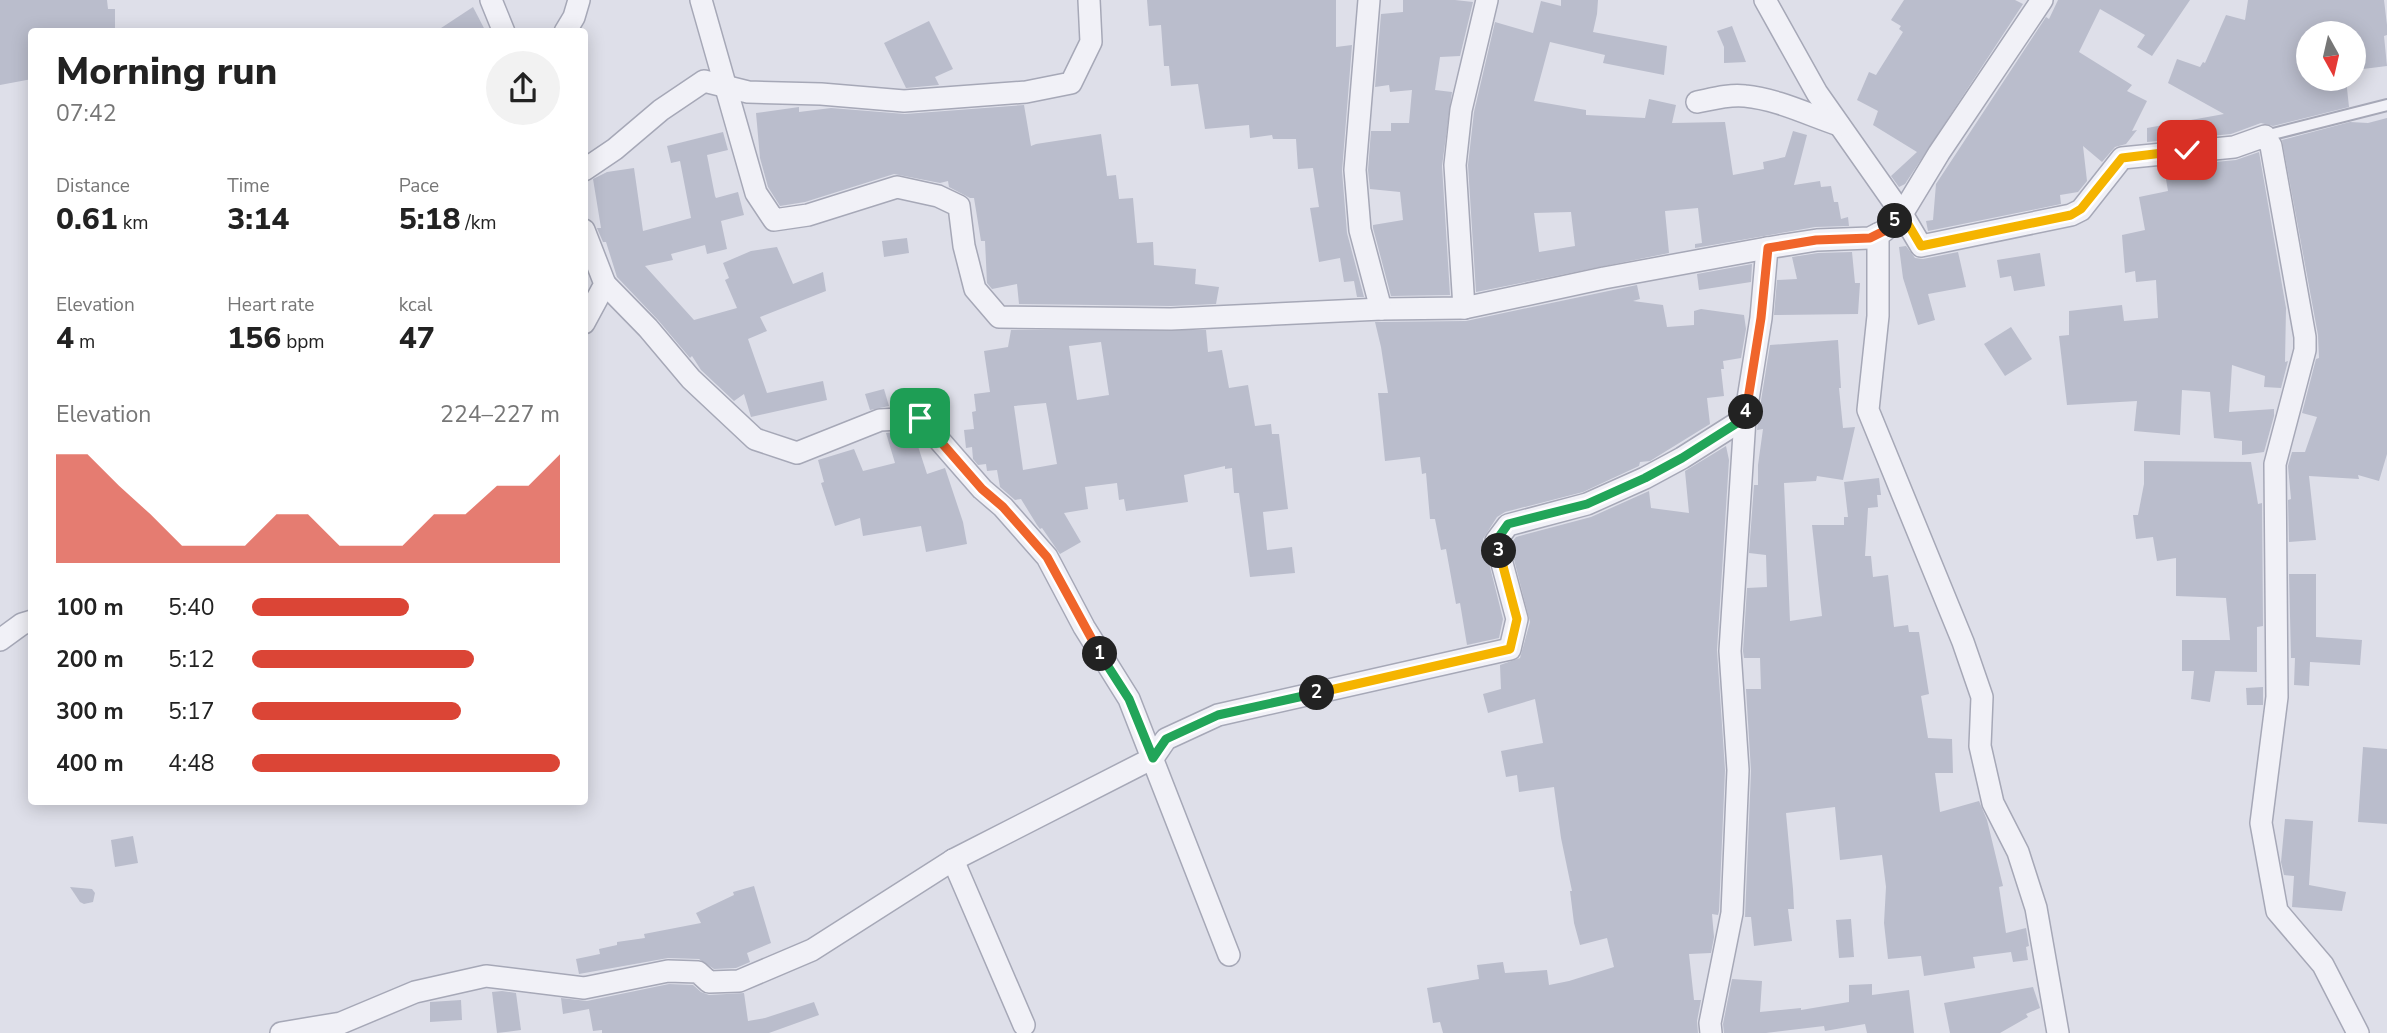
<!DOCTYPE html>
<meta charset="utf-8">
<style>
body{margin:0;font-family:"Nunito Sans",sans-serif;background:#f2f2f2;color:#222;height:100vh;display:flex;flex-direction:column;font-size:26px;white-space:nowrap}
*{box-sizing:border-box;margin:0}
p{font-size:23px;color:#767676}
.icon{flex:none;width:38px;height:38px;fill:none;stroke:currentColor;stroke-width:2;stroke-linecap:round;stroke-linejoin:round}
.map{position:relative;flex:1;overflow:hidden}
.drawer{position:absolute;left:28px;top:28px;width:560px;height:777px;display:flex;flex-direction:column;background:#fff;border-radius:7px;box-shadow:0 4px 18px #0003}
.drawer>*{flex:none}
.needle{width:46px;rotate:172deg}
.fabs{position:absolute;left:2296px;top:21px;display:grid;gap:14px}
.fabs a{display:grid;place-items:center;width:70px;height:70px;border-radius:50%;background:#fff;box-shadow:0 4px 18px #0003;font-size:35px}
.pin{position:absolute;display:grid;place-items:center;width:60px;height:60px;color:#fff;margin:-30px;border-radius:14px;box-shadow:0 4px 10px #0006}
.km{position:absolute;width:35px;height:35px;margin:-18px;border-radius:50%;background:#222;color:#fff;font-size:19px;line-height:35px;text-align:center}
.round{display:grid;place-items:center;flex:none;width:74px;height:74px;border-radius:37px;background:#f2f2f2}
.summary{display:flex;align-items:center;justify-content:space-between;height:119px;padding:0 28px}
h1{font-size:38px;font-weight:800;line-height:52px}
.stats{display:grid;grid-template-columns:repeat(3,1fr);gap:10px;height:119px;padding:7px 28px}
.stats div{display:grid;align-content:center}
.stats b{font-size:30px;font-weight:800}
.stats small{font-size:19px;font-weight:400}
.stats p{font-size:19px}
.chart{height:196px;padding:14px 28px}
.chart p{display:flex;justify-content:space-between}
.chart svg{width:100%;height:126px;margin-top:7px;fill:#db4536;opacity:.7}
ul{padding:0 28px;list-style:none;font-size:23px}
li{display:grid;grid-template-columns:112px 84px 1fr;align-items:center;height:52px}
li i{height:18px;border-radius:9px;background:#db4536}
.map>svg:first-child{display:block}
.building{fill:#babdcc;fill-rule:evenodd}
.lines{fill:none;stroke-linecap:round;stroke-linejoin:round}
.lane-casing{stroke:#a6a8b7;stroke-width:14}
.street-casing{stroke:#a6a8b7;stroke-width:24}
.lane{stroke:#f1f1f7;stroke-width:10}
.street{stroke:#f1f1f7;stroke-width:21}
.split-1-casing{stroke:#fff;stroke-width:14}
.split-2-casing{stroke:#fff;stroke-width:14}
.split-3-casing{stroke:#fff;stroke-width:14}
.split-4-casing{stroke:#fff;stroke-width:14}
.split-5-casing{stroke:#fff;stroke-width:14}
.split-6-casing{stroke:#fff;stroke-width:14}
.split-1{stroke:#f0652b;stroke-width:9}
.split-2{stroke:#22a559;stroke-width:9}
.split-3{stroke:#f5b400;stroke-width:9}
.split-4{stroke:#22a559;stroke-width:9}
.split-5{stroke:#f0652b;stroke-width:9}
.split-6{stroke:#f5b400;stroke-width:9}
</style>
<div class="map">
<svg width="2387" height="1033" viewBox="0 0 2387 1033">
<rect width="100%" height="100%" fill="#dedfe9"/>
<g class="building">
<polygon points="0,0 107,0 108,9 115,9 115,32 32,32 32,79 0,85"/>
<polygon points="1147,0 1336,0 1336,47 1352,45 1342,171 1347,233 1364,297 1357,297 1354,281 1344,282 1340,258 1319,262 1310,208 1319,207 1313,168 1298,169 1296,139 1273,139 1272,135 1250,138 1249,125 1205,129 1198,84 1171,86 1169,66 1164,66 1161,25 1149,26"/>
<polygon points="1403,0 1455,0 1473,2 1460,56 1440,57 1435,90 1452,92 1442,166 1450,295 1391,296 1373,228 1373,225 1403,220 1400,192 1370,189 1368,170 1371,131 1391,131 1391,123 1409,123 1412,90 1390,92 1389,85 1375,87 1381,14 1403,12"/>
<path d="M1561 0H1598L1597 14 1593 32 1667 46 1664 75 1603 63 1605 55 1550 42 1534 101 1586 110V115L1645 118 1649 99 1676 105 1672 123 1725 122 1733 175 1764 169 1763 162 1785 157 1793 131 1807 135 1794 185 1820 181 1821 187 1831 186 1834 202H1838L1841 219 1848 217 1849 226 1815 227 1695 248V244L1702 243 1698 208 1665 211 1669 253 1476 292 1468 165 1474 112 1495 22 1533 33 1541 1 1561 6ZM1571 212 1575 246 1539 252 1534 213Z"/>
<polygon points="1904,0 2015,0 2023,4 1905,184 1899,187 1891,176 1917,152 1873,125 1878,111 1857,100 1869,72 1876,75 1903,32 1899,29 1901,26 1891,20"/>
<polygon points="2058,0 2190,0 2152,56 2137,47 2145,35 2100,9 2079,52 2132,85 2127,91 2147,101 2132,131 2137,130 2126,144 2115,147 2102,162 2083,146 2087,181 2078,192 2060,195 2061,204 1928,231 1926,221 1933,220 1936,184 2046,17 2049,19"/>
<polygon points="2248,0 2384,0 2387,25 2387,35 2384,36 2387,66 2363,69 2359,39 2354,39 2354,33 2308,33 2308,79 2346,79 2349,107 2273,126 2261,123 2231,134 2147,142 2147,128 2224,114 2168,83 2177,59 2200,67 2203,62 2205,63 2226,15 2245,20"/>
<polygon points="473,7 486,32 435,32"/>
<polygon points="929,21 953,69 935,77 939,85 906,88 884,43"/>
<polygon points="1732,26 1746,62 1724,63 1724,47 1717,31"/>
<polygon points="1024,105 1031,146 1036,144 1101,134 1107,176 1116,175 1119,199 1133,198 1137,243 1153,242 1154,265 1196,269 1195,284 1219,287 1216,304 1171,306 1019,304 1017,284 992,289 987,283 985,241 981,241 974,198 970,198 949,187 948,181 940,183 894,174 805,202 780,206 768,187 760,158 756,113 799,107 799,112 831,108 905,114"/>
<polygon points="2387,118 2387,454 2379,481 2358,475 2359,479 2309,476 2316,540 2289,542 2288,500 2291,499 2288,466 2292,452 2305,452 2317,417 2302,413 2316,359 2319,358 2318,335 2282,140 2350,122 2368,123"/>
<polygon points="723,132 728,150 707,155 715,196 716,198 738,192 744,215 721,221 727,249 707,254 705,245 671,254 673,260 645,266 694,320 737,308 725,280 729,278 723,263 751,251 777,247 793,284 823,272 826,291 760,317 767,331 748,339 767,393 823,381 827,400 751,417 744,394 734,401 701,370 692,356 690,358 658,320 617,277 606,242 603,242 597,228 601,228 593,179 607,172 634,168 643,231 691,218 680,161 671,163 667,146"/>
<polygon points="2259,152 2286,308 2285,362 2288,361 2281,388 2264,387 2265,376 2232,365 2229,412 2274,409 2274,416 2264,452 2242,455 2242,441 2214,438 2210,392 2182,390 2180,435 2134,431 2137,401 2067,405 2059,336 2069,335 2069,311 2122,305 2124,321 2158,318 2156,280 2136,282 2135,271 2125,273 2122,235 2145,230 2139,197 2168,191 2164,167 2236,160"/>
<polygon points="907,238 909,253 884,257 882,241"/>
<polygon points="1906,246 1915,258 1923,259 1958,252 1966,287 1928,294 1935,320 1918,325 1903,278 1899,247"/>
<polygon points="1852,252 1855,283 1860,283 1858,314 1774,315 1777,280 1797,279 1792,257 1818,253"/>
<polygon points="2040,253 2045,286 2014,291 2011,276 2000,278 1997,260"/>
<polygon points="1752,264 1751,282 1699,290 1697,274"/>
<polygon points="1637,285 1640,299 1633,301 1663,305 1667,327 1694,325 1694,311 1701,309 1744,315 1746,329 1741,358 1723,361 1724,369 1721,369 1724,396 1707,398 1710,424 1650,461 1640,462 1639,466 1583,492 1505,512 1497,517 1483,539 1503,619 1499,638 1467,645 1460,603 1456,604 1446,549 1441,550 1435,519 1430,519 1426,473 1422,474 1420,457 1385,461 1378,393 1388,393 1381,347 1375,322 1466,321"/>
<polygon points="2011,327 2032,359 2005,376 1984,344"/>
<path d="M1011 330H1206L1208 352 1222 350 1229 388 1248 385 1255 426 1271 424 1272 434H1279L1288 509 1263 512 1267 550 1292 547 1295 573 1250 577 1239 493H1234L1232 468 1225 469V466L1184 475 1188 502 1126 511 1124 499 1119 500 1117 483 1085 487 1088 509 1064 513 1081 542 1060 554 1042 528 1040 529 1037 525 1021 499 1015 500 1000 487 997 470 987 471 986 464 978 465 973 459 972 447 966 448 964 430 974 429 972 412 976 411 974 394 990 392 984 351 1008 347ZM1101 342 1109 395 1077 400 1069 346ZM1046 403 1057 464 1023 470 1014 406Z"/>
<polygon points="1838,340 1841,388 1839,388 1843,428 1855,427 1843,480 1817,476 1816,481 1784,483 1790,621 1822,616 1812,525 1844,525 1844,517 1848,517 1844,482 1879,478 1881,495 1877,495 1878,507 1868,508 1865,556 1871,556 1873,577 1888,575 1894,627 1908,625 1909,632 1919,632 1929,694 1921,696 1928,738 1952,739 1953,773 1935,773 1940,812 1979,801 1987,820 2003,886 1999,887 2006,933 2026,928 2029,946 2026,947 2028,960 2013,962 2011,952 1973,957 1975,968 1924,976 1921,956 1888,959 1884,923 1886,887 1882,855 1840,860 1835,807 1786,813 1793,889 1794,909 1788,909 1792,941 1754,946 1751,917 1745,917 1751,771 1746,689 1761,689 1760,658 1744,658 1743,651 1747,588 1767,587 1766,555 1749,553 1754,485 1758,485 1758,465 1763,429 1757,430 1758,419 1770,345"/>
<polygon points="884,389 889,406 870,410 865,394"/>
<polygon points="913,431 927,474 945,468 963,522 967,544 926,552 921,526 863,536 860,518 835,526 821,483 824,482 818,460 854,449 863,471 895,463 886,433"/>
<polygon points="1726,446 1729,460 1717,650 1725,770 1719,911 1718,915 1712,914 1714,937 1711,953 1689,954 1694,1000 1701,1000 1697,1021 1698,1033 1443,1033 1440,1022 1433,1023 1427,988 1479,979 1477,965 1503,962 1505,973 1547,970 1549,985 1569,981 1614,967 1607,938 1580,945 1574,923 1570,891 1572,891 1561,838 1554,787 1519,792 1517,775 1506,777 1501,751 1543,743 1535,699 1488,713 1483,694 1501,689 1500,665 1520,658 1530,622 1510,544 1516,537 1591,517 1649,491 1651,508 1689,513 1685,471"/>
<polygon points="2144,461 2251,462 2258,504 2262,503 2263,626 2257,627 2257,672 2215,671 2210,702 2191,699 2194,671 2182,671 2182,640 2230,640 2226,598 2176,596 2176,558 2157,561 2153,537 2136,539 2133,515 2138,515 2144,484"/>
<polygon points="2289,574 2316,574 2316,637 2362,640 2360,665 2310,662 2309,686 2294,685 2295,658 2291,658"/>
<polygon points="2263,687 2263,705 2247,705 2246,688"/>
<polygon points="2363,747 2387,749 2387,824 2358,822"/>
<polygon points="2285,819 2313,821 2309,885 2346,892 2342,911 2292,907 2294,876 2284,875 2281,862"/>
<polygon points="133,836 138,863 115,867 111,840"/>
<polygon points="754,886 771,943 747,953 750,962 736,968 714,969 699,959 668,958 579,974 576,959 600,954 599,949 617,945 617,942 645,938 644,934 701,923 696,913 734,895 733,892"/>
<polygon points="70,887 92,889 95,893 93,902 84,904 80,902"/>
<polygon points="1851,919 1854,957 1839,958 1836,920"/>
<polygon points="1732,979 1762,981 1760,1012 1801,1008 1801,1010 1849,1002 1849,985 1872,984 1872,995 1909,990 1914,1033 1867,1033 1865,1024 1825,1031 1824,1026 1766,1033 1724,1033 1723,1024"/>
<polygon points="669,984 693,985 701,992 709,995 744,993 748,1021 765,1018 814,1002 819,1015 769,1033 602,1033 602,1030 593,1031 589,1009 563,1014 561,998 587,1001"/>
<polygon points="2033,987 2040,1008 2026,1014 2028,1017 2000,1033 1950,1033 1944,1003"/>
<polygon points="502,991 516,993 521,1030 497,1033 492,992"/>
<polygon points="461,1000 462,1020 430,1022 430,1002"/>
</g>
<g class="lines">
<defs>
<polyline id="lane" points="2265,136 2387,105"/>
<g id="street">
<polyline points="491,0 504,32"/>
<polyline points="701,0 756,193 774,220 808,215 897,187 938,196 959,206 964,246 975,289 999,317 1171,319 1381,309 1464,308 1604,278 1767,248 1817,240 1870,238 1884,231 1902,214 1939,153 2042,0"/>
<polyline points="1369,0 1355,170 1360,230 1381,309"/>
<polyline points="1765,0 1817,93 1902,214 1921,246 2071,215 2081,210 2122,158 2234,147 2265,136 2271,146 2305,337 2305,350 2275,464 2277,697 2261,823 2277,911 2323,965 2358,1033"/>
<polyline points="565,32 574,17 579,0"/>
<path d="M1697 102C1712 99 1729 94 1745 96 1777 99 1809 115 1839 125"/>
<polyline points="584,170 615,149 661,110 704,81 748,92 821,94 904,101 1026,92 1071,83 1091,42 1089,0"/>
<polyline points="584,230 605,284 584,323"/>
<polyline points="1878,234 1878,316 1868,410 1963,642 1982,697 1980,746 1993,803 2018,852 2036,908 2058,1033"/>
<polyline points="605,284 648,328 691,379 755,439 797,453 880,420 920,418 982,489 1003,507 1047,557 1084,627 1129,699 1229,955"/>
<polyline points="1464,308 1455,165 1461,110 1487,0"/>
<polyline points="0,640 22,624 32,621"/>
<polyline points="953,860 1024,1025"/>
<polyline points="281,1033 341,1023 415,992 486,976 584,988 668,971 698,972 709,982 739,981 812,950 953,860 1153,758 1166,739 1218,715 1510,649 1517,619 1496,541 1508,525 1587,504 1645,478 1682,458 1745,418"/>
<polyline points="1711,1033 1710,1023 1732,913 1738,770 1730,651 1745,418 1761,318 1767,248"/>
</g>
</defs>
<use href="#lane" class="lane-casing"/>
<use href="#street" class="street-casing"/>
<use href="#lane" class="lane"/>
<use href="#street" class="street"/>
</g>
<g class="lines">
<defs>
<polyline id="split-1" points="920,418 982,489 1003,507 1047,557 1100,654"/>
<polyline id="split-2" points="1100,654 1129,699 1153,758 1166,739 1218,715 1317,693"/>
<polyline id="split-3" points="1317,693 1510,649 1517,619 1499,551"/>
<polyline id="split-4" points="1499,551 1496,541 1508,524 1587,504 1645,478 1682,458 1745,418 1746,412"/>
<polyline id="split-5" points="1746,412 1761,318 1768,248 1816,240 1870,238 1884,231 1895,221"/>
<polyline id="split-6" points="1895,221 1902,214 1921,246 2071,215 2081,209 2122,158 2187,150"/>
</defs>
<use href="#split-1" class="split-1-casing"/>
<use href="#split-2" class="split-2-casing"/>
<use href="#split-3" class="split-3-casing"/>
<use href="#split-4" class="split-4-casing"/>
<use href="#split-5" class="split-5-casing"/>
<use href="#split-6" class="split-6-casing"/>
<use href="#split-1" class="split-1"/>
<use href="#split-2" class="split-2"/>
<use href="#split-3" class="split-3"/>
<use href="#split-4" class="split-4"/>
<use href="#split-5" class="split-5"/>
<use href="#split-6" class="split-6"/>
</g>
</svg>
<div class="fabs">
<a><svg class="needle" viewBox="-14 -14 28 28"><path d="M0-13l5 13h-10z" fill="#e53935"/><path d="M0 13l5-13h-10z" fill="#767676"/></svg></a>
</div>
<div class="pin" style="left:920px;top:418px;background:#1e9e55"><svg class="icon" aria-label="arrive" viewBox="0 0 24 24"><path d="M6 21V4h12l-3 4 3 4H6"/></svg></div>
<div class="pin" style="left:2187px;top:150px;background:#d93025"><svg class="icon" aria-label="check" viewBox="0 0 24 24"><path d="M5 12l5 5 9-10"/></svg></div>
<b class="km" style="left:1100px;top:654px">1</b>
<b class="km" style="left:1317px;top:693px">2</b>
<b class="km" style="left:1499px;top:551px">3</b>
<b class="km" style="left:1746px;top:412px">4</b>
<b class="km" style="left:1895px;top:221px">5</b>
<section class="drawer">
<div class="summary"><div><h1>Morning run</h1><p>07:42</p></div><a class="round"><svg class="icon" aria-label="share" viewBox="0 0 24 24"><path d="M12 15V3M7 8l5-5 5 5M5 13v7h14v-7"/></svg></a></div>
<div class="stats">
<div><p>Distance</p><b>0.61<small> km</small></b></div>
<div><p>Time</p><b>3:14</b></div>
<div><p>Pace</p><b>5:18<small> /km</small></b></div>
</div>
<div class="stats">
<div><p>Elevation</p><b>4<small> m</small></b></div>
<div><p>Heart rate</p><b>156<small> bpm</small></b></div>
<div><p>kcal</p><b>47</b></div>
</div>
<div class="chart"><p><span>Elevation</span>224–227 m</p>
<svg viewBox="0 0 160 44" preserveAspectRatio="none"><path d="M0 44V6L10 6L20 17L30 27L40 38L50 38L60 38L70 27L80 27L90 38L100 38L110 38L120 27L130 27L140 17L150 17L160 6V44z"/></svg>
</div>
<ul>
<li><b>100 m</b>5:40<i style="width:51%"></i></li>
<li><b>200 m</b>5:12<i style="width:72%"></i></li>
<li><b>300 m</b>5:17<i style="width:68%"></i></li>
<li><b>400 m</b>4:48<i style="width:100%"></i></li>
</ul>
</section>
</div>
